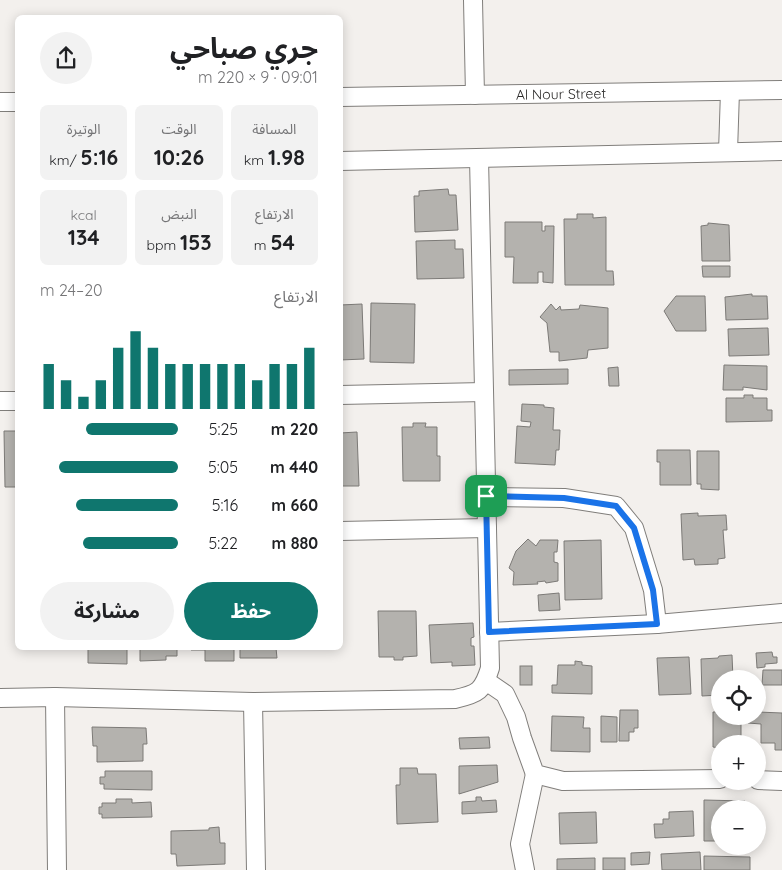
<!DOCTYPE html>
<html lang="ar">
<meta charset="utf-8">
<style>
body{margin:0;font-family:Quicksand,"Noto Sans Arabic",sans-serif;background:#f2f2f2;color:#202124;direction:rtl;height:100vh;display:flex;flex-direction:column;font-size:19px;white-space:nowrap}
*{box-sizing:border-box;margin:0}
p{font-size:16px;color:#757577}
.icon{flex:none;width:28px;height:28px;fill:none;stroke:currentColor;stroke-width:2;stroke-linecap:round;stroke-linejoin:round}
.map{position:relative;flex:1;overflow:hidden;direction:ltr}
.side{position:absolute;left:15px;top:15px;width:328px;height:635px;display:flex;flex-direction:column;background:#fff;border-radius:8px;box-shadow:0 2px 12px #0003;direction:rtl}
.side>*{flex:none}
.tools{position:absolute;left:711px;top:670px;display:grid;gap:10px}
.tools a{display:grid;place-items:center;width:55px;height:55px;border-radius:50%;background:#fff;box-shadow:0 2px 12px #0003;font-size:25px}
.pin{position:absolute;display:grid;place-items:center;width:42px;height:42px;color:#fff;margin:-21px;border-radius:10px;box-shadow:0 2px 8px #0006}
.round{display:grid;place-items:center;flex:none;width:52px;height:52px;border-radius:26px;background:#f2f2f2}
.headline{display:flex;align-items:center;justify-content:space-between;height:85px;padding:0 25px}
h1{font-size:28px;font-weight:700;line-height:38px}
.figures{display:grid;grid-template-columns:repeat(3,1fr);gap:8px;height:85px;padding:5px 25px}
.figures div{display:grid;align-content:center;border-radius:8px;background:#f2f2f2;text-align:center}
.figures b{font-size:21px;font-weight:700}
.figures small{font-size:14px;font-weight:400}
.figures p{font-size:14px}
.chart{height:140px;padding:10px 25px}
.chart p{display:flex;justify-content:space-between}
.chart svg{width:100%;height:90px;margin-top:5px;stroke:#0f766e;stroke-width:6}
.primary-button{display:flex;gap:10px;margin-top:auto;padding:10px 25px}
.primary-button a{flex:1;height:58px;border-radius:30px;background:#0f766e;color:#fff;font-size:20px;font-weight:700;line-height:58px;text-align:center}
.primary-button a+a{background:#f2f2f2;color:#202124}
ul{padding:0 25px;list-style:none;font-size:16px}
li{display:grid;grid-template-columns:80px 60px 1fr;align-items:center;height:38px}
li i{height:12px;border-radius:6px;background:#0f766e}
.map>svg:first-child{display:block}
.building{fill:#b4b2ae;stroke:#7c7a77}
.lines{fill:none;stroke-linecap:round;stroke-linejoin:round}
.minor-casing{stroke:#807e7b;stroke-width:20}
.minor{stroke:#fff;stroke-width:18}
.route-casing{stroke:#fff;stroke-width:10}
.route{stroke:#1a73e8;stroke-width:6}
.labels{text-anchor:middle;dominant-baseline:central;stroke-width:4.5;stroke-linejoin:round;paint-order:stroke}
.street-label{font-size:14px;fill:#282726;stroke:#fff}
</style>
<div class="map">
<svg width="782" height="870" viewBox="0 0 782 870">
<rect width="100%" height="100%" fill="#f3f0ed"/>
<g class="building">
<polygon points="448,189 449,195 456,195 458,230 415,232 414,196 419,196 419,191"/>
<polygon points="577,214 593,214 593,218 606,217 606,271 613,271 614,285 565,285 564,219 577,219"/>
<polygon points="505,222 542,222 542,231 545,231 545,226 554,226 553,283 543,282 543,272 538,272 538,283 513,283 514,257 505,257"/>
<polygon points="708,223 729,225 730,261 702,261 701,226 708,225"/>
<polygon points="455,240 455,249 463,249 464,278 417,279 416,241"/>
<polygon points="702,266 730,266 730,277 703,277"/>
<polygon points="752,294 752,296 767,296 768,319 726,320 725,297"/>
<polygon points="676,296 705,296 706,331 676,331 664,311"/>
<polygon points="371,303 415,304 414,363 370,362"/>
<polygon points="362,304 364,359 340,360 340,305"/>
<polygon points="551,304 556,310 560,306 561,310 579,309 580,305 608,308 608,348 588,350 587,358 559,361 559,352 550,352 547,323 540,317"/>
<polygon points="768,328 769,355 729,356 728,329"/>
<polygon points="724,365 767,366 767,390 743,387 743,390 723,390"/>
<polygon points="618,367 619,386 609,386 608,368"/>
<polygon points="568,369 568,384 509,385 509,370"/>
<polygon points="744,395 753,395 753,398 767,398 767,410 772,410 772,421 726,422 726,398 744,398"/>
<polygon points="522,404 544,405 544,407 554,408 553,430 560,430 559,450 556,450 555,465 515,463 517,426 530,427 531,422 521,421"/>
<polygon points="413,423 426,423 425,427 437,427 437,456 440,456 440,481 403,481 402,427 413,427"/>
<polygon points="4,431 18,431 18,487 5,487"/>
<polygon points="357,432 359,486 340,486 340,433"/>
<polygon points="657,450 690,450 691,485 660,485 660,462 657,462"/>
<polygon points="697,451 719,451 719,490 701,489 701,484 697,484"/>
<polygon points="698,513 698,516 726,515 727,530 723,530 725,558 718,559 718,564 695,565 694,559 683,560 681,514"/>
<polygon points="528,539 536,546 540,540 558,540 557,552 554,552 554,562 558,563 558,581 546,583 545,581 537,582 538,584 513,585 514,572 509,568 516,551"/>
<polygon points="601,540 602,599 565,600 564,541"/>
<polygon points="559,593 560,610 539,611 538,595"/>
<polygon points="378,611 416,611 417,656 403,657 403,660 394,660 394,657 379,657"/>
<polygon points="473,623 474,637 471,638 471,646 474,646 475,665 452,666 452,662 431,663 429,625"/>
<polygon points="88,648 127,648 127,664 88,663"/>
<polygon points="140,648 177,648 177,656 166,656 166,660 140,661"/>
<polygon points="191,648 234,648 234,661 205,661 205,650 191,650"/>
<polygon points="240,648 276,648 277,658 240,658"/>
<polygon points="772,652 773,657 777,657 777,663 765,664 765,667 757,668 756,653"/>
<polygon points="732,655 733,679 720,679 720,695 702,696 701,659 718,658 719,656"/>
<polygon points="689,657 691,694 659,695 657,658"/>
<polygon points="575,661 582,662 582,665 592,666 592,694 552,693 552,685 557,685 558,665 575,665"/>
<rect x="520" y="666" width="12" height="19"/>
<polygon points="763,670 782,670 782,685 762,685"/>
<polygon points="758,708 758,712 782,713 782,750 775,750 775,743 761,743 761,724 748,723 748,716 758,716"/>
<polygon points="620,710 638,710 638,728 634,728 634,732 629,732 629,741 619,741"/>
<polygon points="713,712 720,712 720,716 741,716 741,744 720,744 720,748 713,747"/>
<polygon points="552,716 584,717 583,728 590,728 590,752 551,751"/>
<polygon points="601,716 617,717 617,742 601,742"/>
<polygon points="92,727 146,728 147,744 143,744 143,761 97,762 97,746 93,746"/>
<polygon points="489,737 490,748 460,749 459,738"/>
<polygon points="497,765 498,782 459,794 459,766"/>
<polygon points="400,768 417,768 418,774 436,774 438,822 397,824 396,785 400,785"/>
<polygon points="105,771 152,771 152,790 104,789 104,784 100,784 100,777 105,777"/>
<polygon points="476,797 481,797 482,801 496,800 497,812 462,814 462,802 476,801"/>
<polygon points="116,799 132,799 132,803 151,802 152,817 102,818 102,814 99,814 99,807 102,807 102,803 116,803"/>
<polygon points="704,800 745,801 744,809 720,809 720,841 704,841"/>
<polygon points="693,811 694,836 655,838 654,824 663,824 663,819 669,819 669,812"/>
<polygon points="596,812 597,843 560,844 559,813"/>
<polygon points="219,827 220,843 225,843 225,864 177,866 176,854 171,854 171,831 209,830 209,828"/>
<polygon points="650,852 649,864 631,865 631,853"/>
<polygon points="700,852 701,870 662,870 661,854"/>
<polygon points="704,856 750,857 750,870 704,870"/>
<polygon points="595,858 595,870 557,870 557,859"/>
<rect x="603" y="858" width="22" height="12"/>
</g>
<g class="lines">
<defs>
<g id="minor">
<polyline points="473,0 475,95"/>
<polyline points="340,97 782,90"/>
<polyline points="0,102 18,102"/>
<polyline points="728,152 730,91"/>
<polyline points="340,161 782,151"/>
<polyline points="340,395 484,392"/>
<polyline points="0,401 18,401"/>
<polyline points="486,497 564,498 616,506 634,528 653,590 657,624"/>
<polyline points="340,531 487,528"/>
<polyline points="489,632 657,624 782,613"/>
<polyline points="486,681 505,694 516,717 522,738 535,774 563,781 720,779"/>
<polyline points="55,697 57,870"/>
<path d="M0 698 55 697 253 702 455 699C478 694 483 691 490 668L479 158"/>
<polyline points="253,702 256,870"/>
<polyline points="758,780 782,781"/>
<polyline points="525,870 520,844 535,774"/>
</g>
</defs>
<use href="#minor" class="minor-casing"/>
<use href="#minor" class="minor"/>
</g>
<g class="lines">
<defs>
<polygon id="route" points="486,496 564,498 616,506 634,528 653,590 657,624 489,632"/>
</defs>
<use href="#route" class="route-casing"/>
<use href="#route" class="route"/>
</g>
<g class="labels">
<g class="street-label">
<text transform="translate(561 94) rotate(-1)">Al Nour Street</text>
</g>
</g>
</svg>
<div class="tools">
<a><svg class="icon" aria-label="locate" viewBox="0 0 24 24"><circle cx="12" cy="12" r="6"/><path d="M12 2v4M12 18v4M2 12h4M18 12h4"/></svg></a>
<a>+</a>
<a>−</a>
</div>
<div class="pin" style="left:486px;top:496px;background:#1e9e55"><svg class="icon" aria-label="arrive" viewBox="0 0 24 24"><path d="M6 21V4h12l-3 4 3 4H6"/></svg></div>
<section class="side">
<div class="headline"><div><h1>جري صباحي</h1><p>09:01 · 9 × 220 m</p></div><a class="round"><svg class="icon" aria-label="share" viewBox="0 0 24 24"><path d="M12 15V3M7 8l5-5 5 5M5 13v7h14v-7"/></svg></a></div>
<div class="figures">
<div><p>المسافة</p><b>1.98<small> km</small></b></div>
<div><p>الوقت</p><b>10:26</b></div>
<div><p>الوتيرة</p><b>5:16<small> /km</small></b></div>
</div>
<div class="figures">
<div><p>الارتفاع</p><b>54<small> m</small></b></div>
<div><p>النبض</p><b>153<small> bpm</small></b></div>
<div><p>kcal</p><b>134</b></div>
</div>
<div class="chart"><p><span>الارتفاع</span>20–24 m</p>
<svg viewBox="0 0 160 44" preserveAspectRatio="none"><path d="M5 44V22M15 44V30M25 44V38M35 44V30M45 44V14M55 44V6M65 44V14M75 44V22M85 44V22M95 44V22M105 44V22M115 44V22M125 44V30M135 44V22M145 44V22M155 44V14"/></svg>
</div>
<ul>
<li><b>220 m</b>5:25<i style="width:67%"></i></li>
<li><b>440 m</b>5:05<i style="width:86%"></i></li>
<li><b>660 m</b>5:16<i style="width:74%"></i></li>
<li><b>880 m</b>5:22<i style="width:69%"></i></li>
</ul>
<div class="primary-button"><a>حفظ</a><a>مشاركة</a></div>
</section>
</div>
